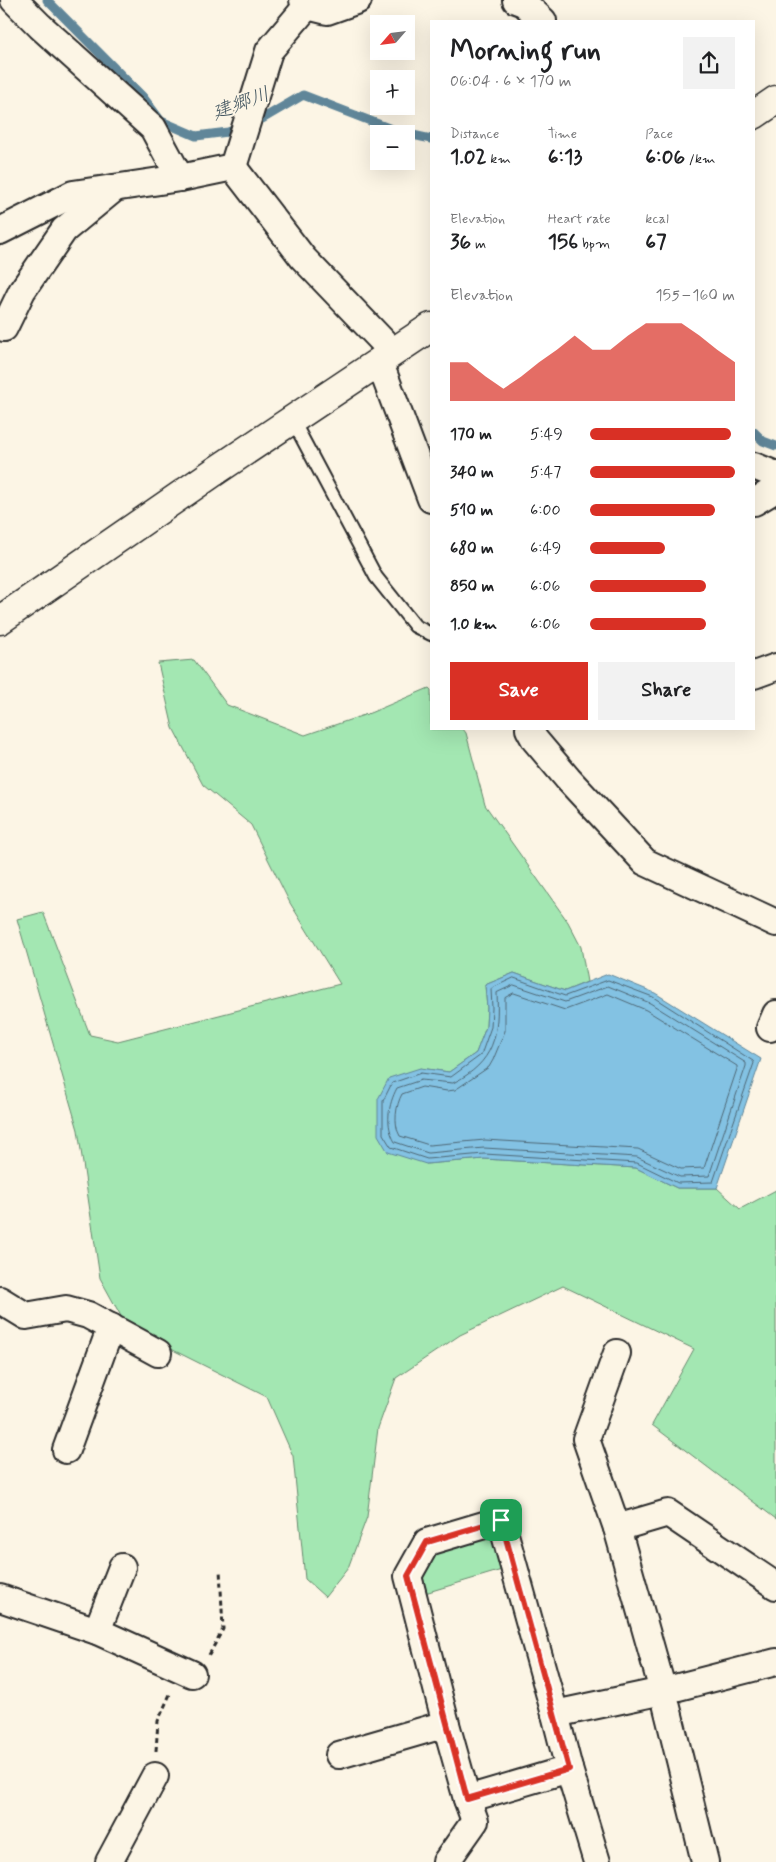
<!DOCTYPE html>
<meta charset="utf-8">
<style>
body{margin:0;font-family:Mynerve,"Klee One",sans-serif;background:#f2f2f2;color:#202124;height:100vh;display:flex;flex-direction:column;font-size:19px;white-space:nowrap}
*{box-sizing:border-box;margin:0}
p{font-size:16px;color:#757577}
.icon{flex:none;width:28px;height:28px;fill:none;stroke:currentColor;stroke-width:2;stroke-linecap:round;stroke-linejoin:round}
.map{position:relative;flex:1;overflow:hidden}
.details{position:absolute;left:430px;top:20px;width:325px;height:710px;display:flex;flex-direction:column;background:#fff;border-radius:0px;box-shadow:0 5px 20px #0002}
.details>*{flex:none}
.needle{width:32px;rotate:242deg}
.tools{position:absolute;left:370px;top:15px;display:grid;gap:10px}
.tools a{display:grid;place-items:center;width:45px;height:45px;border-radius:0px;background:#fff;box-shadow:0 5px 20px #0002;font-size:25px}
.pin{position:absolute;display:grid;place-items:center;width:42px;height:42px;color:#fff;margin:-21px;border-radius:10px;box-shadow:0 2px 8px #0006}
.round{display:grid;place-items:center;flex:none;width:52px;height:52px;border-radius:0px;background:#f2f2f2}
.overview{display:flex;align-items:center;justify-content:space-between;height:85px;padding:0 20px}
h1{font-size:28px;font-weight:700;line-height:38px}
.metrics{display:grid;grid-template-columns:repeat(3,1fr);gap:8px;height:85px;padding:5px 20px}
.metrics div{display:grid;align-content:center}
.metrics b{font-size:21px;font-weight:700}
.metrics small{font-size:14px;font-weight:400}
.metrics p{font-size:14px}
.chart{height:140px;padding:10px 20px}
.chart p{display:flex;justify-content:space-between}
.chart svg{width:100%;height:90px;margin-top:5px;fill:#d93025;opacity:.7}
.cta{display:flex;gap:10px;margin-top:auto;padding:10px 20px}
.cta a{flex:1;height:58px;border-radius:0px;background:#d93025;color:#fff;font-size:20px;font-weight:700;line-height:58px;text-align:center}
.cta a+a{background:#f2f2f2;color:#202124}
ul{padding:0 20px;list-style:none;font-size:16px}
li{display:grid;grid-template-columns:80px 60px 1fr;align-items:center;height:38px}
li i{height:12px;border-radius:6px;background:#d93025}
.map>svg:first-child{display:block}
.green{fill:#a3e7b2;stroke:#67896e}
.water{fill:#83c2e3;stroke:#608699}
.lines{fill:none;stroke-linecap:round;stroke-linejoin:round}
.shore{stroke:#4e6775;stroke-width:1}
.stream{stroke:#608699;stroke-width:9}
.service-casing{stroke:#2b2b2b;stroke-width:16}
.minor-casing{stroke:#2b2b2b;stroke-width:30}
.tertiary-casing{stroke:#2b2b2b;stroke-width:31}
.path{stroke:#2b2b2b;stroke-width:3;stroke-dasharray:5 4;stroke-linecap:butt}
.service{stroke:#fcf5e5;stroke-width:12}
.minor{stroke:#fcf5e5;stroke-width:26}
.tertiary{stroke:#fcf5e5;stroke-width:28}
.route-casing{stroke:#fff;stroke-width:10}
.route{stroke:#d93025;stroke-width:6}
.labels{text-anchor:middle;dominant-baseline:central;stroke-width:4;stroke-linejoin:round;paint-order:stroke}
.water-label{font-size:20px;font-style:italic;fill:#455862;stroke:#fcf5e5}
</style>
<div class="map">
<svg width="776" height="1862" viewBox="0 0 776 1862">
<rect width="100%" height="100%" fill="#fcf5e5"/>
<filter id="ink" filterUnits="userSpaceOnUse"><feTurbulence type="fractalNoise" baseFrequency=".02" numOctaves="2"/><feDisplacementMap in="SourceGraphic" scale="10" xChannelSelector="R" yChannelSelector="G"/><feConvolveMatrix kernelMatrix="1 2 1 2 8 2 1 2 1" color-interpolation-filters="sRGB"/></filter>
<g filter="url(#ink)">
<g class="green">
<polygon points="194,660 227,705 305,735 370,713 429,688 431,690 431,729 463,729 466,733 485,805 568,922 581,947 587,982 565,991 514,973 485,985 487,1008 486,1027 476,1053 449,1072 420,1068 426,1164 484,1159 636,1168 677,1188 717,1188 740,1209 776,1190 776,1519 652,1425 694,1349 563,1286 460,1335 396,1378 378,1428 367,1517 348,1568 325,1597 305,1579 293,1456 267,1397 127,1327 100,1278 78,1130 17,919 43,912 90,1035 118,1041 340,984 290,903 251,825 203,785 173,728 158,663"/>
<polygon points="495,1529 505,1569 425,1593 420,1573 433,1548"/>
</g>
<polygon class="water" points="514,973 565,991 608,974 655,993 761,1059 717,1188 677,1188 636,1168 484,1159 426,1164 388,1152 378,1135 378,1099 389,1078 420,1068 449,1072 476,1053 486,1027 487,1008 485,985"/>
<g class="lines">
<g class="shore">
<polygon points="514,978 565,996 608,980 653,997 753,1061 754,1063 713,1182 678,1183 637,1163 484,1154 427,1159 391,1147 383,1134 383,1101 392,1083 421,1073 451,1077 481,1055 491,1027 492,1008 491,989"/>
<path d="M514 985 565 1002 608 986 650 1003 746 1063V1066L709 1176 680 1177 637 1157 484 1148 428 1153 395 1142C385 1125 388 1105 397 1088L421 1080 453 1083C495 1062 499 1035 497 993Z"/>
<path d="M514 993 565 1010 608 994 646 1010 737 1066V1069L704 1168 681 1169 638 1149 485 1140 429 1145 400 1136C393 1124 396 1105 402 1094L422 1087 447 1091 455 1090 489 1067 493 1060 505 1031V998Z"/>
</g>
<g class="stream">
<polyline points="47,0 143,97 161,121 196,136 228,132 262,119 303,95 399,132 431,139"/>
<polyline points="754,432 763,441 776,446"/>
</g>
<defs>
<polyline id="service" points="292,419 376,577 415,626 431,634"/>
<g id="minor">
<polyline points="14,0 40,26 153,128 180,178 233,167 303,258 393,352"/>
<polyline points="303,0 307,6 327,11 358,0"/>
<polyline points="516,0 524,3 543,21"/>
<polyline points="233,167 269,51 307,6"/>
<polyline points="0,231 73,194 180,178"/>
<polyline points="4,328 22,291 64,230 115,188"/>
<polyline points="379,361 431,499"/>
<polyline points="754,466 776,475"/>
<polyline points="754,502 776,489"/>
<polyline points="754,675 776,667"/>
<polyline points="529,729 535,740 568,779 645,862 776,923"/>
<polyline points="770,1028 776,1014"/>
<polyline points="0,1300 26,1316 66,1309 88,1315 158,1353"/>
<polyline points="617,1353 586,1439 617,1528 663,1691 705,1862"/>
<polyline points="66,1450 111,1327"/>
<polyline points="617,1528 668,1513 776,1586"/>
<polyline points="0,1598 97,1631 192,1674"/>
<polyline points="97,1631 122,1567"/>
<polyline points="446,1724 408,1576 427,1542 501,1520 555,1714"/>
<polyline points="339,1755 446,1724 467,1799 569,1769 555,1714 663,1691 776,1662"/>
<polyline points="569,1769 597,1862"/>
<polyline points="109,1862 155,1776"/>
<polyline points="446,1862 475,1821 467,1799"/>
</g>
<g id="tertiary">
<polyline points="754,115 776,100"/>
<polyline points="0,620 217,470 431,327"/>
</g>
</defs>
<use href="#service" class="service-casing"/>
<use href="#minor" class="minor-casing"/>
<use href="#tertiary" class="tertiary-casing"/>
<g class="path">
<polyline points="209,1655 223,1629 220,1569"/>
<polyline points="156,1751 158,1721 171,1692"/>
</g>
<use href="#service" class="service"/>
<use href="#minor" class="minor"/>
<use href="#tertiary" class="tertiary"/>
</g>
</g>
<g class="lines" filter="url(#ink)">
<defs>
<polygon id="route" points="501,1520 569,1769 467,1799 408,1576 427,1542"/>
</defs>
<use href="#route" class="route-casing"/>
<use href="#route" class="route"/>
</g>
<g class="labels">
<g class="water-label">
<text transform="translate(241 104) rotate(-20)">建郷川</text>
</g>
</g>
</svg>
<div class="tools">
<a><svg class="needle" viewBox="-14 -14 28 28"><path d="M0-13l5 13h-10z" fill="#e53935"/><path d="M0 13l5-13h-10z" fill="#757577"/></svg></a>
<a>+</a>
<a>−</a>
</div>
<div class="pin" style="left:501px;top:1520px;background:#1e9e55"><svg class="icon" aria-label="arrive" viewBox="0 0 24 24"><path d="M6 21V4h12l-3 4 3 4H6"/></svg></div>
<section class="details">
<div class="overview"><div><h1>Morning run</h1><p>06:04 · 6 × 170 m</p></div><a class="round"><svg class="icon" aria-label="share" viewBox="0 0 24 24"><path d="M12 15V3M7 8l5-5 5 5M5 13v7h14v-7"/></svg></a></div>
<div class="metrics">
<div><p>Distance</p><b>1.02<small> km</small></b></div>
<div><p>Time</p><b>6:13</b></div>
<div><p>Pace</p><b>6:06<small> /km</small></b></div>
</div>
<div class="metrics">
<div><p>Elevation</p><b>36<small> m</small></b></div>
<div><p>Heart rate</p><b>156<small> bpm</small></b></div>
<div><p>kcal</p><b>67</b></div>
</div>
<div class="chart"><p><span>Elevation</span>155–160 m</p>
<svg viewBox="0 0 160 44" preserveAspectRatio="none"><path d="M0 44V25L10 25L20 32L30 38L40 32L50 25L60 19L70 12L80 19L90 19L100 12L110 6L120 6L130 6L140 12L150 19L160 25V44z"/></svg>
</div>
<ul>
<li><b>170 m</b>5:49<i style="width:97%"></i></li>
<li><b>340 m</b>5:47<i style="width:100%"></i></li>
<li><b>510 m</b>6:00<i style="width:86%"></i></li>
<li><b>680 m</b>6:49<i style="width:52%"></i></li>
<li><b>850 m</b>6:06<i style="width:80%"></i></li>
<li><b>1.0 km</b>6:06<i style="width:80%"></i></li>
</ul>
<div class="cta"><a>Save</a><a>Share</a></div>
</section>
</div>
